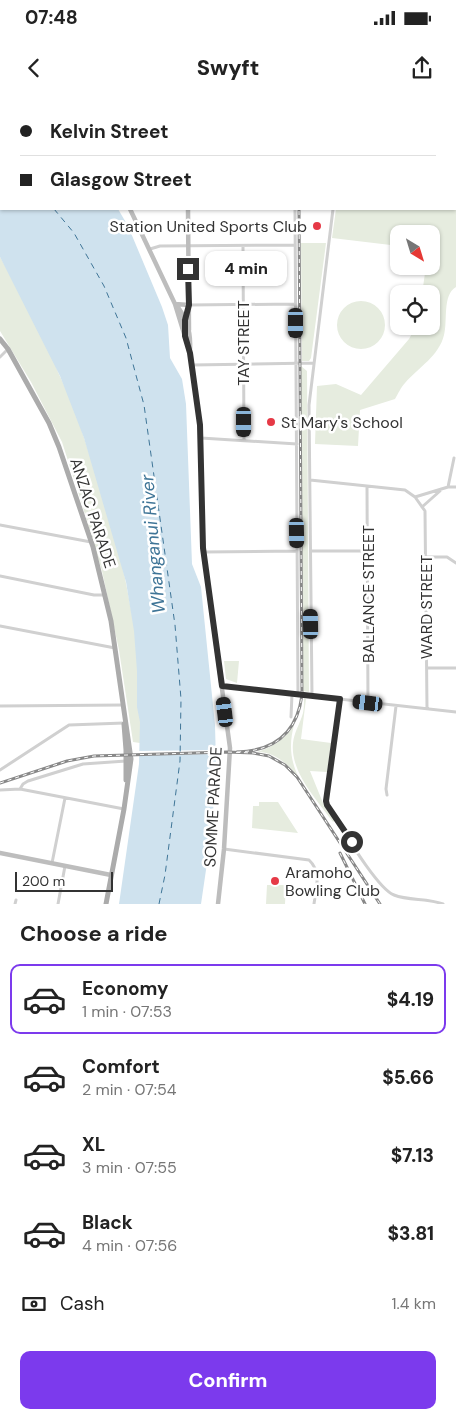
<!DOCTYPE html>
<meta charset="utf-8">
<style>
body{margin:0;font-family:"DM Sans",sans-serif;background:#f6f6f6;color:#222;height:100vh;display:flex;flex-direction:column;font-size:19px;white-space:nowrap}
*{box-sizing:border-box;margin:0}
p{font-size:16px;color:#767676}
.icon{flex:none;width:28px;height:28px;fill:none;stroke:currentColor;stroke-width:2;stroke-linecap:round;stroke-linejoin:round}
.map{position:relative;height:804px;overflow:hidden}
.panel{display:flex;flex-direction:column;background:#fff;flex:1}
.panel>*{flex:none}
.top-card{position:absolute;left:0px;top:0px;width:456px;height:110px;box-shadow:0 1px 4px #0004;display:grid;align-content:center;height:110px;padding:0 20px;background:#fff}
.needle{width:32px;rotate:142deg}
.fabs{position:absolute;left:390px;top:125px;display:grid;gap:10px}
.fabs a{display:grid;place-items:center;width:50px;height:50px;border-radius:10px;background:#fff;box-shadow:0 1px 4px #0004;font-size:25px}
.scale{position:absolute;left:15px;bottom:12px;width:98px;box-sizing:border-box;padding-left:5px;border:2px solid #333;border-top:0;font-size:14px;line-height:18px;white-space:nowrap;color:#333;-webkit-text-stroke:4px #fff;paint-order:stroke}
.end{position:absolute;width:22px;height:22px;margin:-11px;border:6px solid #333;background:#fff;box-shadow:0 0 0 2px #fff}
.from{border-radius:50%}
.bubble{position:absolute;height:35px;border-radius:10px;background:#fff;box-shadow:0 1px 4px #0004;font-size:16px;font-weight:800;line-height:35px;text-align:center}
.car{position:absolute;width:15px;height:30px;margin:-15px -8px;border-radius:6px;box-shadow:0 0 4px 1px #0007;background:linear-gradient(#222 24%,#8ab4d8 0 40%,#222 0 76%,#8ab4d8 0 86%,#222 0)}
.top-card b{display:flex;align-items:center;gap:18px;height:48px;font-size:19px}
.top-card b+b{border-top:1px solid #e0e0e0}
.top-card i{width:12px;height:12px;background:#222}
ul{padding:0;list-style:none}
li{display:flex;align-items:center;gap:15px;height:70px;margin:0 10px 8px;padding:0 10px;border:2px solid transparent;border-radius:10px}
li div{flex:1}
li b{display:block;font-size:19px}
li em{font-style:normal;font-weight:800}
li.selected{border-color:#7c3aed}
li>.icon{width:45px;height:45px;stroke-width:1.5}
h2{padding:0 20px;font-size:22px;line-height:60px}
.pay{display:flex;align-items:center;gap:12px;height:55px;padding:0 20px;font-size:19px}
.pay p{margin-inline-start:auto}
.action{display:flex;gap:10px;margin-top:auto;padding:10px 20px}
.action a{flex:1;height:58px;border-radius:10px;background:#7c3aed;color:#fff;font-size:20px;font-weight:800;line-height:58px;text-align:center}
.status{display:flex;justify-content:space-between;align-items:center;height:35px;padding:0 25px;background:#fff;direction:ltr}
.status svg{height:14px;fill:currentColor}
header{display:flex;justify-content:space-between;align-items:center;height:65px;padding:0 20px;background:#fff;font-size:22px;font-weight:800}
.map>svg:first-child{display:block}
.green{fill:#e6ecdf}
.water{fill:#cfe2ee}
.pier{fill:#fff}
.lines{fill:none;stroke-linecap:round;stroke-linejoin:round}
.ferry{stroke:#3f7597;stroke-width:1;stroke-dasharray:6 5;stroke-linecap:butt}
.street{stroke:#d0d0d0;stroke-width:3}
.secondary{stroke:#bdbdbd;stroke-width:4.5}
.primary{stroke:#ababab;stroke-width:5}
.rail-casing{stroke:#888;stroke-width:3}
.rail{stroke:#fff;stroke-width:1;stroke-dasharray:4;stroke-linecap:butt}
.route{stroke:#333;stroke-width:6}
.poi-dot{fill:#e63946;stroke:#fff;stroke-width:2}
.labels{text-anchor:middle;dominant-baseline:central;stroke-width:5;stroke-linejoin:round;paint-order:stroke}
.poi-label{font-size:16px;fill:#333;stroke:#fff;text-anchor:start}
.street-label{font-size:16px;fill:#333;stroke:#fff}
.water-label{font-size:18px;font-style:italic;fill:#3f7597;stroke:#fff}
</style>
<div class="status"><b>07:48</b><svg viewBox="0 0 49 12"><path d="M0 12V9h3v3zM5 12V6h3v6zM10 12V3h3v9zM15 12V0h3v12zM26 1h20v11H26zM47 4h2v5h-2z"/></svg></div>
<header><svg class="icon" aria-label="back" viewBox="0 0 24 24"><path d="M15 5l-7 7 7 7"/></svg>Swyft<svg class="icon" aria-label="share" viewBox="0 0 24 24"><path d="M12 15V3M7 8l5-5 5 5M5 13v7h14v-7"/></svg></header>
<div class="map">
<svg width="456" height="804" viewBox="0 0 456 804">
<rect width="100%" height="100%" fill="#fff"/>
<path class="green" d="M456,41V187C442,195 448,221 444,235C439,256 419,267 405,283C401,287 398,294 395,299L360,310L358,346L315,344L317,286L336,284L361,295L409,239L416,226H431V194H422L426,166H431V134H399V146L332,138L336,109H455Z
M301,143H326L311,258L309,261H302Z
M0,157L44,234L58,272L74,307L111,420L125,478L137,541L140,595V643L133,642L119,550L102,471L80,398L62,342L31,282L0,231Z
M337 225a24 24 0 1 1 48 0a24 24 0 1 1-48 0Z
M301,266L307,271L309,592L301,591L299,271V267Z
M224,561H239L237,583L226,579Z
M304,598L306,599L301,639L331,643L327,672L310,671L323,703L335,720L333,722C317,700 290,672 293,643C294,632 300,624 303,613C304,608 304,603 304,598Z
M294,625C289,644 290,660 299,678C289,665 274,651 257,652C273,647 285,639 294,625Z
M259,702H278L298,733L252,728L253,706H259Z
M267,785H286L285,804H266Z"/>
<path class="water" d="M0,4L1,109H118L128,126L162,207L168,225L170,258L182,279L186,304L192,464L201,487L215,625L216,663L212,729L201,804H119L139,664L140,622L137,607V571L134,531L126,482L84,338L60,276L0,157Z"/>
<path class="pier" d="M218,650V654L137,655V651Z"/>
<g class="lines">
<path class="ferry" d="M0,59L1,60
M54,109L74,133L104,186L126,238L144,305L175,525L181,599L180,661L165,775L159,804"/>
<path class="street" d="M79,0V1
M294,0V1
M418,0V1
M22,1L23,0
M346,1V0
M295,109L298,594
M243,146L244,340
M150,149L160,146L295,145
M189,205L295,204
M0,257L8,249
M192,265L313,263
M201,338L297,344
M310,380L405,390L415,397L425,411L427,608
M367,386L368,603
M448,387L454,358
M415,397L448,387H456
M422,407L440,391
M0,425L91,442
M311,451H367
M204,452L297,451
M426,457H447L456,463
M0,476L94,495H104
M0,526L115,548
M427,568H456
M222,586L456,612
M312,596L309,305L333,109
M340,599L327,693V705C339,723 376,788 394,795C409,801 427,798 443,804
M0,606L123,605
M291,617L292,594
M0,670L69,625L124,623
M20,689L23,684L28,681L83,664L126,661
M0,690L20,689L124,709
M387,695L386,689L396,606
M224,749L309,760C322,772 316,789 314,804
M52,763L65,698
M15,804L16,800
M58,804L65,766"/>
<path class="secondary" d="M11,0L13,1
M187,0V1
M455,51L456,53
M130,109L175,204L190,253L200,325L203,448L230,648L224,749L218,804
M188,109L189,230
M175,204L189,205
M176,205C187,218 191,233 190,249
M0,753L111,775"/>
<path class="primary" d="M0,239L8,249L49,323L59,347L93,447L111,521L131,659L124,709L106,804
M124,624L126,650V680"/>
<defs>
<path id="rail" d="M298,0V1
M237,652C275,651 297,633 302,595L299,109
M0,683L67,661L94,656L227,652L253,653L269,656L285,665L297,677L380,804
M340,753L365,804"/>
</defs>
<use href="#rail" class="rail-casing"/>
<use href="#rail" class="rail"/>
</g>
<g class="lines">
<path class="route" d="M188,169L189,205L185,220V236L190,253L200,325L203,448L222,586L340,599L326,701L327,705L352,742"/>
</g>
<g class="poi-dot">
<circle cx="317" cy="126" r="5"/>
<circle cx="271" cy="322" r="5"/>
<circle cx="275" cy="781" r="5"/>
</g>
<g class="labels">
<g class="poi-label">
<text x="307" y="126" text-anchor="end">Station United Sports Club</text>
<text x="281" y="322">St Mary's School</text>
<text x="285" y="772">Aramoho<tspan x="285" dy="18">Bowling Club</tspan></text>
</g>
<g class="street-label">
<text transform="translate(243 243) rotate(-90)">TAY STREET</text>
<text transform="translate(93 413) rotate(72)">ANZAC PARADE</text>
<text transform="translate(368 494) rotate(-90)">BALLANCE STREET</text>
<text transform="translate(426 507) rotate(-90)">WARD STREET</text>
<text transform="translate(213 707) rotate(-87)">SOMME PARADE</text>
</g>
<g class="water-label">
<text transform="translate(153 444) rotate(-95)">Whanganui River</text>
</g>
</g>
</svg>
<div class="fabs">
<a><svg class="needle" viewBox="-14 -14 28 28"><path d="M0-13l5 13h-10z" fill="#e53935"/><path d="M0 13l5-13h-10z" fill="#767676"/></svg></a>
<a><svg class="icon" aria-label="locate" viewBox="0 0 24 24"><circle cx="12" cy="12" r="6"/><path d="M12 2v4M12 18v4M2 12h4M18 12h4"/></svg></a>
</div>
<div class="scale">200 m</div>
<i class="end from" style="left:352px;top:742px"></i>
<i class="end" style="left:188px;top:169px"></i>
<div class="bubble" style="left:205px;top:151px;width:82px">4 min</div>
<i class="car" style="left:296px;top:223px;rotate:180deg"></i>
<i class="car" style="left:244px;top:322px;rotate:180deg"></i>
<i class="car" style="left:297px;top:433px;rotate:179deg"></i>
<i class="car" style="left:311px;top:524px;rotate:359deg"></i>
<i class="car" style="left:368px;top:603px;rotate:277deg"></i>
<i class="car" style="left:225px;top:612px;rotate:353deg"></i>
<div class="top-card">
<b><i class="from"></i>Kelvin Street</b>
<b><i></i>Glasgow Street</b>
</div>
</div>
<section class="panel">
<h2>Choose a ride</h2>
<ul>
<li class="selected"><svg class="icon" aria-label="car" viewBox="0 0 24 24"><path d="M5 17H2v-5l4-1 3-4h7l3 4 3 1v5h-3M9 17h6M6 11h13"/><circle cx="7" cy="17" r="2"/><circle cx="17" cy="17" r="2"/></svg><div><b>Economy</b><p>1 min · 07:53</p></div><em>$4.19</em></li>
<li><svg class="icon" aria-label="car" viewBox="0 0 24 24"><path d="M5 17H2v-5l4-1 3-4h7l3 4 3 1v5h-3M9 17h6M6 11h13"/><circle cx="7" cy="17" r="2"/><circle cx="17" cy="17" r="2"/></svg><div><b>Comfort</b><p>2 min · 07:54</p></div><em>$5.66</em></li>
<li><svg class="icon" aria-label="car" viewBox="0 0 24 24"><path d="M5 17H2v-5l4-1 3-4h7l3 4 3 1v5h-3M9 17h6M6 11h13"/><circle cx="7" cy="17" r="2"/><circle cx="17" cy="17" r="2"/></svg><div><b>XL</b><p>3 min · 07:55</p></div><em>$7.13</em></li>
<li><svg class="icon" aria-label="car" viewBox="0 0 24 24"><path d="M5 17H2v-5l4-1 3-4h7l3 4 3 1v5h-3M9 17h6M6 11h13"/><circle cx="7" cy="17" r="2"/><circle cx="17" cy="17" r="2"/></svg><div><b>Black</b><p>4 min · 07:56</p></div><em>$3.81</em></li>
</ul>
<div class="pay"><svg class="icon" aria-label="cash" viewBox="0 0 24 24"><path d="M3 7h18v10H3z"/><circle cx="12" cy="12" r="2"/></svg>Cash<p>1.4 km</p></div>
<div class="action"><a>Confirm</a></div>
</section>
